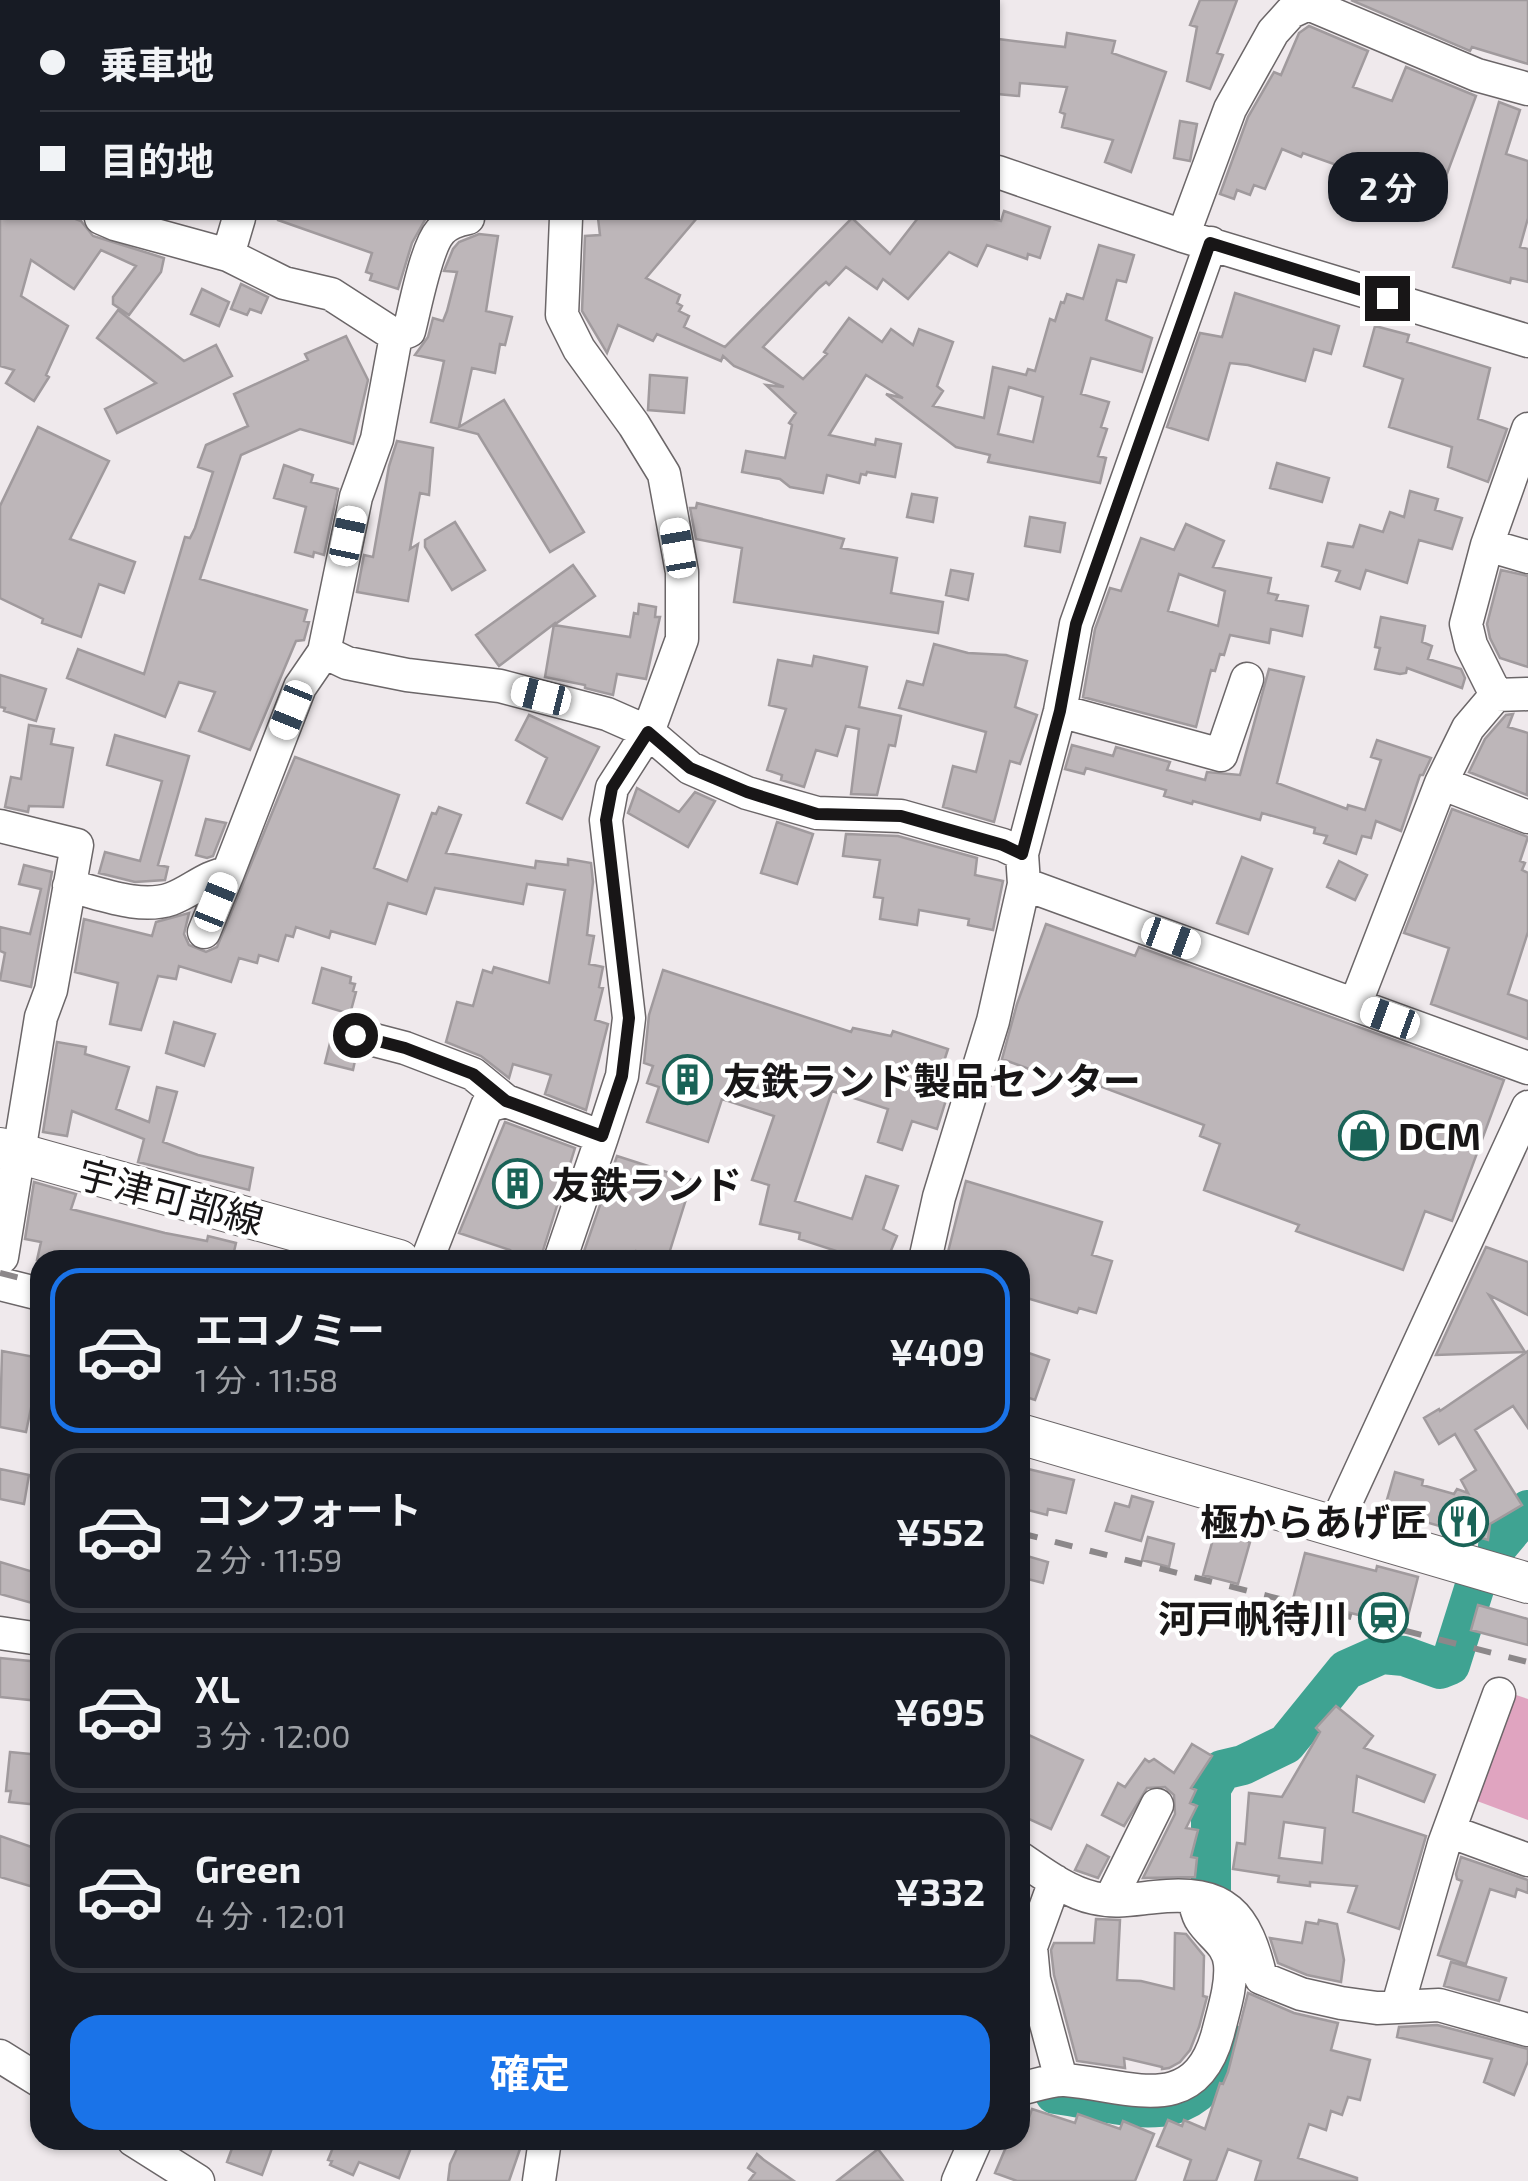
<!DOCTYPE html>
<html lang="ja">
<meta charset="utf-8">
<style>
body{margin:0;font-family:"Exo 2","Noto Sans JP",sans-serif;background:#20242c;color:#f1f3f6;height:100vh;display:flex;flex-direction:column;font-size:38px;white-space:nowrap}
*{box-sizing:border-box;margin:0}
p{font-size:32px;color:#9ea1a6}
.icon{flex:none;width:55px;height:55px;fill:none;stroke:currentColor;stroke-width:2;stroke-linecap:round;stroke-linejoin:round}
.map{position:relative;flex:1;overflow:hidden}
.drawer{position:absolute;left:30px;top:1250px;width:1000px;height:900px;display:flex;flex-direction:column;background:#171b24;border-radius:30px;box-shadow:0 2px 8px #0004}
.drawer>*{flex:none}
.top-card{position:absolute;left:0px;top:0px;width:1000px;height:220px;box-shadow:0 2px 8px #0004;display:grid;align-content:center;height:220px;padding:0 40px;background:#171b24}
.end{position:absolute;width:45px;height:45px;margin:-22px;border:12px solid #181617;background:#fff;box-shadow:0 0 0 5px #fff}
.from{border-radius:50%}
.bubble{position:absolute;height:70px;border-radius:30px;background:#171b24;box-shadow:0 2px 8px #0004;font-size:32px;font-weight:700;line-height:70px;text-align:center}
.car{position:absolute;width:30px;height:60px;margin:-30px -15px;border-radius:12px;box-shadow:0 0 8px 2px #0007;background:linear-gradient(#fff 24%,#345 0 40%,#fff 0 76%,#345 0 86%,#fff 0)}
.top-card b{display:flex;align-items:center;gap:35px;height:95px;font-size:38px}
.top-card b+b{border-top:2px solid #363941}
.top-card i{width:25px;height:25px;background:#f1f3f6}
ul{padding:18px 0 0;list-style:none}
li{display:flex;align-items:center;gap:30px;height:165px;margin:0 20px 15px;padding:0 20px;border:5px solid #363941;border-radius:30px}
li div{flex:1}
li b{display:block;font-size:38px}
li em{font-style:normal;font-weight:700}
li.on{border-color:#1a73e8}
li>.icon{width:90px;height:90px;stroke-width:1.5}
.primary-button{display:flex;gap:20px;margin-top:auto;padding:20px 40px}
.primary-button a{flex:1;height:115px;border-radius:30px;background:#1a73e8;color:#fff;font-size:40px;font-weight:700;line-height:115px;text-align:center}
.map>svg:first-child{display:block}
.green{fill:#e0a4c0}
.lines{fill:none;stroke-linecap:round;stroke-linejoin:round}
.river{stroke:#3fa392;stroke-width:40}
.building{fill:#bdb6b9;stroke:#a09a9d;stroke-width:2.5;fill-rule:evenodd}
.minor-casing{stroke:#6b6668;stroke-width:35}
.major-casing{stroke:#6b6668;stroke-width:42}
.minor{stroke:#fff;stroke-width:32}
.major{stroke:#fff;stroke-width:40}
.rail{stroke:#8c888a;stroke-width:6;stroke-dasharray:18 18;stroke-linecap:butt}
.route{stroke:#181617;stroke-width:12}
.labels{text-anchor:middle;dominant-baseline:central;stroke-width:9;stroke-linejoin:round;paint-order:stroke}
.poi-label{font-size:38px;font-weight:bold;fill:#181617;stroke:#fff;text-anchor:start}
.street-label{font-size:38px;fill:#181617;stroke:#fff}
</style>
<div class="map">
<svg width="1528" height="2181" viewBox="0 0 1528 2181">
<rect width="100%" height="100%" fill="#efe9ec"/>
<path class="green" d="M1516,1695L1528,1699V1820L1477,1801Z"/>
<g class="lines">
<path class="river" d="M1498,1546L1528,1510
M1230,1932L1211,1906V1788L1222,1770L1243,1765L1286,1744L1346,1670L1382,1654L1404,1656L1440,1669L1450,1665L1474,1589
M1055,2094C1130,2104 1195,2136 1228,2043"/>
</g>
<path class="building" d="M1200,0H1237L1217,53L1223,55L1210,89L1187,81L1197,27L1190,25Z
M1351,0H1528V64L1472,47L1470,51Z
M1309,26L1368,51L1353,87L1392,101L1406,67L1476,96L1436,203L1381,186L1362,174L1303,153L1301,157L1282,149L1265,189L1254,185L1250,195L1237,190L1234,199L1220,194L1248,117L1274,72L1281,75L1299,33Z
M1067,33L1115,41L1112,53L1166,72L1131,172L1105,162L1113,140L1062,127L1065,114L1060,112L1067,87L1020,83L1019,96L998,94V39L1065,47Z
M1499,102L1520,110L1506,154L1528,161V218L1520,247L1528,249V282L1511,278L1510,283L1453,267Z
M1180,121L1197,124L1190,161L1174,158Z
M1004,211L1050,227L1040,258L1028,254L1027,259L987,245L977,266L949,252L908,299L883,279L877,289L846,267L829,285L826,282L819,288L763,347L803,379L827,354L824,352L849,318L882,342L891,329L913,345L919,329L953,342L937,386L943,391L933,406L984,418L993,367L1026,375L1028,369L1035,371L1050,319L1055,321L1061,302L1064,303L1067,294L1083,299L1099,245L1134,255L1126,282L1117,280L1106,320L1152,338L1142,372L1091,358L1081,394L1109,402L1101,427L1107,429L1098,456L1106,458L1100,483L988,462L990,455L956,447L886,394L903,398L866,375L829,435L875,445L876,439L901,444L895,477L867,472L866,475L861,474L859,483L827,475L823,493L790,487L780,479L742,472L746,451L785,458L792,425L789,423L796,413L766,385L784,387L734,366L723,356L721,361L657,334L653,341L618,325L607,353L582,311L585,236L600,235L598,218H697L646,278L680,295L677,303L682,306L679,311L689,316L684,327L725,347L852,218L890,254L918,218H990L1001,221ZM1009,387L1043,397L1033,442L998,434Z
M0,218H73L81,221L93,236L164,258L161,272L129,315L113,304V297L136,266L101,250L74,289L31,260L21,296L68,326L46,375L49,377L34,401L6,383L14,370L0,366Z
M278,218H426L412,243L398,289L370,280L372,274L366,272L372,253L278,220Z
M479,234L498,236L486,311L512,317L505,345L500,344L495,373L472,368L459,427L504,400L584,532L550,552L478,434L431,422L444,361L415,355L428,337L433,318L443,321L447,311L457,272L444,271L453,249L459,242Z
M241,284L268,297L261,313L250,309L247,315L231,309Z
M202,289L229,302L219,326L191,314Z
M1235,293L1339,326L1331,354L1314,349L1305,381L1248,365L1230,363L1208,440L1167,427L1200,333L1222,337Z
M118,310L184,361L216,345L232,376L117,433L105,409L156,383L97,338Z
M1375,326L1409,335L1407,342L1490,368L1478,419L1507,429L1488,482L1448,467L1452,447L1389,427L1403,379L1364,366Z
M346,336L368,380L353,444L300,429L241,455L200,579L307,610L304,621L309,622L304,640L296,641L250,750L199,731L215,692L179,682L165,717L67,678L78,649L144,674L185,537L190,538L195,528L213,472L198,467L206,445L248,426L234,394L308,360L305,354Z
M650,375L687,378L684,413L648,410Z
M38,427L109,461L70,539L135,562L124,593L99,584L81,637L42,623L43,619L0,598V506Z
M397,441L433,448L429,495L420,493L410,549L418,544L408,601L357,592L364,555L373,557L389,466Z
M1277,463L1329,478L1322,502L1270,488Z
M284,465L313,475L311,482L338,489L324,555L314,552L313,557L295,552L306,507L274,498Z
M1410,491L1438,499L1435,510L1462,518L1452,549L1419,540L1407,583L1366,570L1360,589L1336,581L1340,571L1322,566L1328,543L1353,547L1360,525L1383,532L1390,512L1404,517Z
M912,494L937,498L933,522L907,517Z
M697,503L844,539L841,548L897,558L891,593L943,602L938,633L734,602L742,548L696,539L690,508H696Z
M1030,517L1065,523L1060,552L1025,546Z
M455,522L485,570L452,590L425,547V540Z
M1186,524L1224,541L1213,567L1271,578L1268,593L1278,595L1276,600L1308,606L1302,636L1271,629L1269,643L1230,635L1224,655L1220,654L1215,671L1211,670L1196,727L1083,697L1095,629L1110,588L1121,591L1141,538L1174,550ZM1179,574L1225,591L1218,626L1168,611Z
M573,565L595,596L554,625L630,637L634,613L638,614L639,604L656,607L655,617H660L646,679L617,674L613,695L585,688V685L545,677L554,624L499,666L476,635Z
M951,570L973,574L968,600L946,595Z
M1501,570L1528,576V667L1500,658L1490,638L1487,624Z
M1381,617L1425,626L1422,642L1432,646L1428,659L1461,669L1465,678L1462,688L1407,668L1406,673L1400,674L1375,669L1380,648L1375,647Z
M934,644L968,653L1006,655L1027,661L1015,707L1037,715L1020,764L1010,761L994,822L943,807L953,766L976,772L986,732L899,708L907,681L923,685Z
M814,656L867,667L859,707L901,716L895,746L889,745L877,795L851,794L859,729L846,726L837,756L816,750L804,787L781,780L782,775L767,770L786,709L769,705L778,660L812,666Z
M1269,669L1304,677L1277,783L1347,809L1348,805L1365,810L1381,760L1371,757L1377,740L1431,758L1423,775H1420L1401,831L1376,821L1371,838L1362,836L1356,854L1324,843L1327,836L1314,833L1315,828L1262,813L1260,820L1193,801L1192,804L1164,796L1166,790L1086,768L1084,774L1065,769L1072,745L1113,756L1116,747L1170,762L1167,770L1205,780L1207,772L1240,775Z
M0,675L46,689L36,721L4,711L5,708L0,707Z
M1513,714L1508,727L1528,733L1527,795L1469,772L1485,739L1506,715Z
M529,715L599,747L562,819L527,803L547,758L516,740Z
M29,725L54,729L51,744L73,748L63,807L29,806L28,812L5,807L11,777L21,779Z
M115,735L189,756L158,865L168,867L165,880L135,882L99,873L105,852L140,861L162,781L107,765Z
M295,757L399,795L374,868L407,881L432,813L436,814L439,807L461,815L446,853L535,868L536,861L568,865V859L591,863L593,882L587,935L594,936L589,964L603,967L599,987L603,988L595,1020L608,1024L586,1110L545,1094L551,1075L513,1064L509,1078L481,1056L446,1042L457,1002L473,1006L483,970L492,973L494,967L549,983L565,890L527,884L523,904L435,888L426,914L388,903L375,944L331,931L329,938L296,927L293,937L286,935L278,961L259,955L257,963L239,958L231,982L179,966L176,979L158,976L141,1030L110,1024L118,983L75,972L84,919L152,936L156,922L189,913L184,934L189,945L206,952L217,947Z
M637,788L679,812L695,792L715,801L688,847L628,813Z
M1452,809L1528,837L1520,861L1525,863L1522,870L1528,873V932L1508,994L1528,1001V1039L1431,1004L1449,948L1404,933Z
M206,819L226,823L213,856L207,858L196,855Z
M777,822L813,834L797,884L761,873Z
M846,834L898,836L977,858L975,875L1003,881L993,930L968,925L969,919L919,910L917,925L880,919L883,898L874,897L880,860L843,856Z
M1242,857L1272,869L1248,934L1217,923Z
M1339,861L1367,875L1355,900L1327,887Z
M24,865L52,872L31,987L0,980L5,953L0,951V927L30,934L41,889L19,884Z
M1046,924L1135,956L1139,947L1504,1080L1452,1221L1425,1211L1403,1270L1296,1231L1299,1225L1204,1190L1220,1144L1200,1136L1204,1125L1089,1082L1086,1090L1002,1059L1017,1004Z
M322,968L351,977L350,983L355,984L353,991L356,992L350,1014L313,1003Z
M663,970L851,1032L853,1028L891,1036L893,1031L948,1049L933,1095L946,1100L937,1129L912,1121L902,1150L878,1142L888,1109L832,1091L795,1201L852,1219L866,1176L898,1186L883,1229L897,1236L887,1260H864L799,1239L800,1233L760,1224L769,1185L752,1180L774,1116L722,1099L708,1142L647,1122L659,1087L647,1083L653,1066L644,1063L649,1015Z
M174,1022L215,1034L204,1066L166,1053Z
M57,1042L86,1047L85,1054L129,1067L116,1109L149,1122L157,1087L177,1092L163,1142L198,1155L253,1168L249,1190L138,1162L144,1139L72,1111L67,1136L43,1132Z
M330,1043L356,1056L353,1070L325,1063Z
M505,1122L575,1148L540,1260H507L510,1250L459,1233Z
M617,1156L692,1180L667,1260L636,1251L633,1260H581Z
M966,1181L1102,1222L1092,1255L1112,1261L1096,1313L1079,1308L1077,1313L1020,1296V1260H946Z
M34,1182L76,1194L71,1209L165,1233L207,1241L208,1236L236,1243L232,1260H37L41,1242L25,1239Z
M1486,1247L1528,1262V1315L1489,1295L1525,1352L1436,1355Z
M1020,1350L1049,1360L1035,1400L1020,1395Z
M2,1351L40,1358V1390L35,1389L26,1432L0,1427Z
M1528,1351V1428L1513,1406L1475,1430L1522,1505L1490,1524L1488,1540L1384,1510L1395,1472L1423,1480L1422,1485L1454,1494L1457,1489L1468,1493L1461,1480L1476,1470L1455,1434L1439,1444L1424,1418L1439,1409L1440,1411Z
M1024,1468L1074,1480L1066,1513L1048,1509L1047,1515L1020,1508Z
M0,1469L29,1475L24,1504L0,1499Z
M1132,1496L1153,1502L1141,1541L1106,1531L1115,1503L1129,1507Z
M1215,1532L1250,1542L1238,1584L1203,1575Z
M1148,1537L1174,1544L1169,1567L1142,1560Z
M1305,1553L1376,1571L1377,1566L1418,1577L1408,1616L1374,1606L1371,1618L1293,1599Z
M1020,1554L1048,1562L1043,1583L1020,1577Z
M0,1562L40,1574L32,1603L0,1594Z
M1478,1605L1528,1619V1645L1471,1630Z
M0,1658L40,1662V1701L0,1697Z
M1336,1706L1373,1736L1364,1748L1435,1775L1424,1802L1357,1776L1353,1812L1426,1836L1399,1929L1348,1912L1357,1886L1310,1882V1886L1278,1882L1279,1876L1233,1869L1237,1843L1245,1844L1249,1793L1282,1797L1320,1732L1316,1728ZM1284,1822L1325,1828L1322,1863L1279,1858Z
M1020,1731L1083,1760L1051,1829L1020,1815Z
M1192,1744L1212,1756L1191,1788L1196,1790L1190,1803L1197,1806L1186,1828L1198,1830L1191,1857L1197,1858L1195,1877L1143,1878L1175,1814L1174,1795L1165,1787L1147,1788L1124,1826L1102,1815L1118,1783L1125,1787L1145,1759L1149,1762L1154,1759L1174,1773Z
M10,1752L40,1755V1805L9,1802L11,1791H6Z
M0,1836L40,1850V1889L0,1877Z
M1087,1845L1109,1857L1098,1878L1075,1870Z
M1461,1857L1528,1880V1893L1517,1889L1515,1897L1490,1889L1466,1964L1438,1955L1462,1881L1457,1879L1456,1874Z
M1096,1919L1120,1920L1117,1980L1141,1981L1174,1989L1175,1933L1186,1934L1204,1956L1203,1996L1207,1997L1199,2027L1190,2050L1180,2062L1169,2068L1162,2069V2067L1124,2058L1125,2068L1077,2061L1054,1975L1051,1950L1054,1943H1094Z
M1319,1920L1337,1924L1344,1960L1341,1982L1307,1975L1278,1963L1270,1938L1302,1943L1306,1922L1318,1924Z
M1451,1962L1506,1978L1499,2001L1444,1986Z
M1248,1993L1294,2013L1338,2023L1331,2050L1370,2060L1360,2100L1348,2097L1342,2115L1331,2111L1326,2130L1309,2124L1298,2158L1357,2178V2181H1255L1261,2161L1228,2149L1216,2181H1184L1191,2160L1157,2146L1168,2120L1182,2126L1184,2120L1205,2129L1220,2083L1223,2084L1228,2072Z
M1437,2025L1528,2049V2061L1514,2095L1484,2082L1492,2059L1397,2037L1399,2027Z
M1032,2109L1075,2123L1078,2114L1120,2129L1123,2121L1154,2134L1135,2181H1017L995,2173L1009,2140H1020V2120L1027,2123Z
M235,2140H275L262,2175L227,2162Z
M336,2140H414L399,2178L359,2162L353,2175L330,2165L332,2161L328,2160Z
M461,2140H510L521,2146L509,2181H448L450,2164Z
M878,2149L903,2181H837Z
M757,2154L764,2160L794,2181H749L755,2173L748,2168Z"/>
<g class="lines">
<defs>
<path id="minor" d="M580,0L585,2
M1299,0L1477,75L1528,89
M302,2V0
M884,2L885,0
M0,167L2,168
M998,172L1183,236L1528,341
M101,218L115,224L228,255L284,283L331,294L396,336
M1183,236L1230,109L1273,32L1291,12L1317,0
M228,255L239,218
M396,336L409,331C415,308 426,248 440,232C447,223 458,220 468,218
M1487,545L1528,557
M324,652L347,663L407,675L500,686L607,714L648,732L690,768L747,793L817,813L901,816L1003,845L1022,854
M1496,695L1471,645L1466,624L1487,545L1528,429
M1060,711L1221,755L1247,679
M1441,783L1528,817
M0,826L77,845L51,990L41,1017L2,1257
M1024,884L1528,1068
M69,886C100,893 139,910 171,899C191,892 206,876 228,873L300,687L324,652L356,497L377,439L396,336
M204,932L228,873
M1355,1005L1441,783L1468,728L1496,695L1528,694
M355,1035L405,1048L473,1074L506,1101
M427,1260L487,1106L506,1101L602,1137L622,1076L629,1018L606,820L612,788L648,732L682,639V572L664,474L634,425L579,349L562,315L566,218
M560,1260L602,1137
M925,1260L939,1197L993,1021L1024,884L1022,854L1060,711L1076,624L1211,243
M0,1284L40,1294
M1334,1528L1528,1107
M0,1633L40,1639
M1449,1831L1528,1860
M1020,1858C1042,1873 1067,1892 1094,1898C1115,1903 1134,1899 1155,1897C1226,1889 1246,1914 1261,1978L1301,1994L1341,2003L1377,2008L1439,2005L1528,2030
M1055,1881L1031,1947L1034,1979L1061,2079
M1110,1900L1157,1805
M1398,2005L1444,1844L1499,1694
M0,2056L40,2081
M1020,2089C1034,2086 1051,2079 1065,2080C1129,2085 1195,2119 1218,2033C1223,2012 1232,1986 1230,1964C1228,1943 1211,1936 1201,1920C1197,1915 1196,1906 1194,1899
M133,2140L198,2181
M539,2181L545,2140
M958,2181L976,2140"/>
<path id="major" d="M0,1148L399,1260
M1020,1434L1528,1583"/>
</defs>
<use href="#minor" class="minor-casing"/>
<use href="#major" class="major-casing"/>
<use href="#minor" class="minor"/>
<use href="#major" class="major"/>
<path class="rail" d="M0,1273L40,1283
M1020,1533L1528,1662"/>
</g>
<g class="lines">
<path class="route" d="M355,1035L405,1048L473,1074L506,1101L602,1136L622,1076L629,1018L606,820L612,788L648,732L690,768L747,792L817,814L901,816L1003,845L1022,854L1060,711L1076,624L1210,243L1387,298"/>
</g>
<defs>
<symbol id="building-ring" viewBox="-11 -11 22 22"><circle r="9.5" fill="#fff" stroke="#1a6357" stroke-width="1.5"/><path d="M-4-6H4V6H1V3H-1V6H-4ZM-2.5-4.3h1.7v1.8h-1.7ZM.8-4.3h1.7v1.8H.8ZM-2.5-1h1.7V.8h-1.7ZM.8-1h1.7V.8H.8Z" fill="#1a6357"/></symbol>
<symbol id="shop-ring" viewBox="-11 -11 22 22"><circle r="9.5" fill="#fff" stroke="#1a6357" stroke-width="1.5"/><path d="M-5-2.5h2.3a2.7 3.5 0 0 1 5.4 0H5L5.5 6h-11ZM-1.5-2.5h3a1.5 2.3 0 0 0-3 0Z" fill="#1a6357"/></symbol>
<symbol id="restaurant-ring" viewBox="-11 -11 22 22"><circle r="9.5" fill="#fff" stroke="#1a6357" stroke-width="1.5"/><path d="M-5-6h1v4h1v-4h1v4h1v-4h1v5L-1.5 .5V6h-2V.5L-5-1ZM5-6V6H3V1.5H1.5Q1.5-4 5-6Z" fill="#1a6357"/></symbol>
<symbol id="station-ring" viewBox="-11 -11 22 22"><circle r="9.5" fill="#fff" stroke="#1a6357" stroke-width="1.5"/><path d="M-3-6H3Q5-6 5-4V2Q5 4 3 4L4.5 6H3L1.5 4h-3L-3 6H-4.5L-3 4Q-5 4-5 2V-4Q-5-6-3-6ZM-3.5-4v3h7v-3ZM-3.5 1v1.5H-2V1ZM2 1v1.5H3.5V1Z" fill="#1a6357"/></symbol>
</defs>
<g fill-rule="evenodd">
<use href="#building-ring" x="660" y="1052" width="55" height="55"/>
<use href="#shop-ring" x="1336" y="1108" width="55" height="55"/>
<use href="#building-ring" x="490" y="1156" width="55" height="55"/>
<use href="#restaurant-ring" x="1436" y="1494" width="55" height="55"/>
<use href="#station-ring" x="1356" y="1590" width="55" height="55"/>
</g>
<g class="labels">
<g class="poi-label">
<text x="723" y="1080">友鉄ランド製品センター</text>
<text x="1398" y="1135">DCM</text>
<text x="552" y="1184">友鉄ランド</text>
<text x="1428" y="1521" text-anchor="end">極からあげ匠</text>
<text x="1348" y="1618" text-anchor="end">河戸帆待川</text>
</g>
<g class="street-label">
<text transform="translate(171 1196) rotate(15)">宇津可部線</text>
</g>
</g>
</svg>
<i class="end from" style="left:355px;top:1035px"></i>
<i class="end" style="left:1387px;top:298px"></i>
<div class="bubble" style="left:1328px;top:152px;width:120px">2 分</div>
<i class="car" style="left:348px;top:536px;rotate:12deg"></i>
<i class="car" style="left:678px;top:548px;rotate:350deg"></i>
<i class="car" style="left:541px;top:696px;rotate:284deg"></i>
<i class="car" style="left:291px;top:710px;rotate:202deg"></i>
<i class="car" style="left:216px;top:902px;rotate:22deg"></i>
<i class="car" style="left:1171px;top:938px;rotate:110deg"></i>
<i class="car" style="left:1390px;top:1018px;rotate:290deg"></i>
<div class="top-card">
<b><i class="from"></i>乗車地</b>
<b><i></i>目的地</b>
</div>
<section class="drawer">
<ul>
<li class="on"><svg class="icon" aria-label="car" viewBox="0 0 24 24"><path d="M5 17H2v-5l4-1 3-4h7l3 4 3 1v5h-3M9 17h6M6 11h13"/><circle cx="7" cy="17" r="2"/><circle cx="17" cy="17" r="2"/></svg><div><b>エコノミー</b><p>1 分 · 11:58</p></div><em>¥409</em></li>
<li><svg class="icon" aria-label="car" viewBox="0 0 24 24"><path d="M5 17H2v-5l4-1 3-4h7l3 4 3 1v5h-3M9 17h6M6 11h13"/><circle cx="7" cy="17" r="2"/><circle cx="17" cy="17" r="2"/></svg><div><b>コンフォート</b><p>2 分 · 11:59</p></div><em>¥552</em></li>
<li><svg class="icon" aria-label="car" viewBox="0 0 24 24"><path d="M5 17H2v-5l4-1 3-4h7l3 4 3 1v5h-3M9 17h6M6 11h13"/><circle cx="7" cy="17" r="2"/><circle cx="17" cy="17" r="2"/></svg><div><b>XL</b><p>3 分 · 12:00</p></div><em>¥695</em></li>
<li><svg class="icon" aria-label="car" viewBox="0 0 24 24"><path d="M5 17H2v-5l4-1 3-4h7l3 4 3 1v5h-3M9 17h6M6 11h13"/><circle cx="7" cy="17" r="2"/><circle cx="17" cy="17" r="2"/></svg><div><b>Green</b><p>4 分 · 12:01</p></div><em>¥332</em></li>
</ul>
<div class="primary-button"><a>確定</a></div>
</section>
</div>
